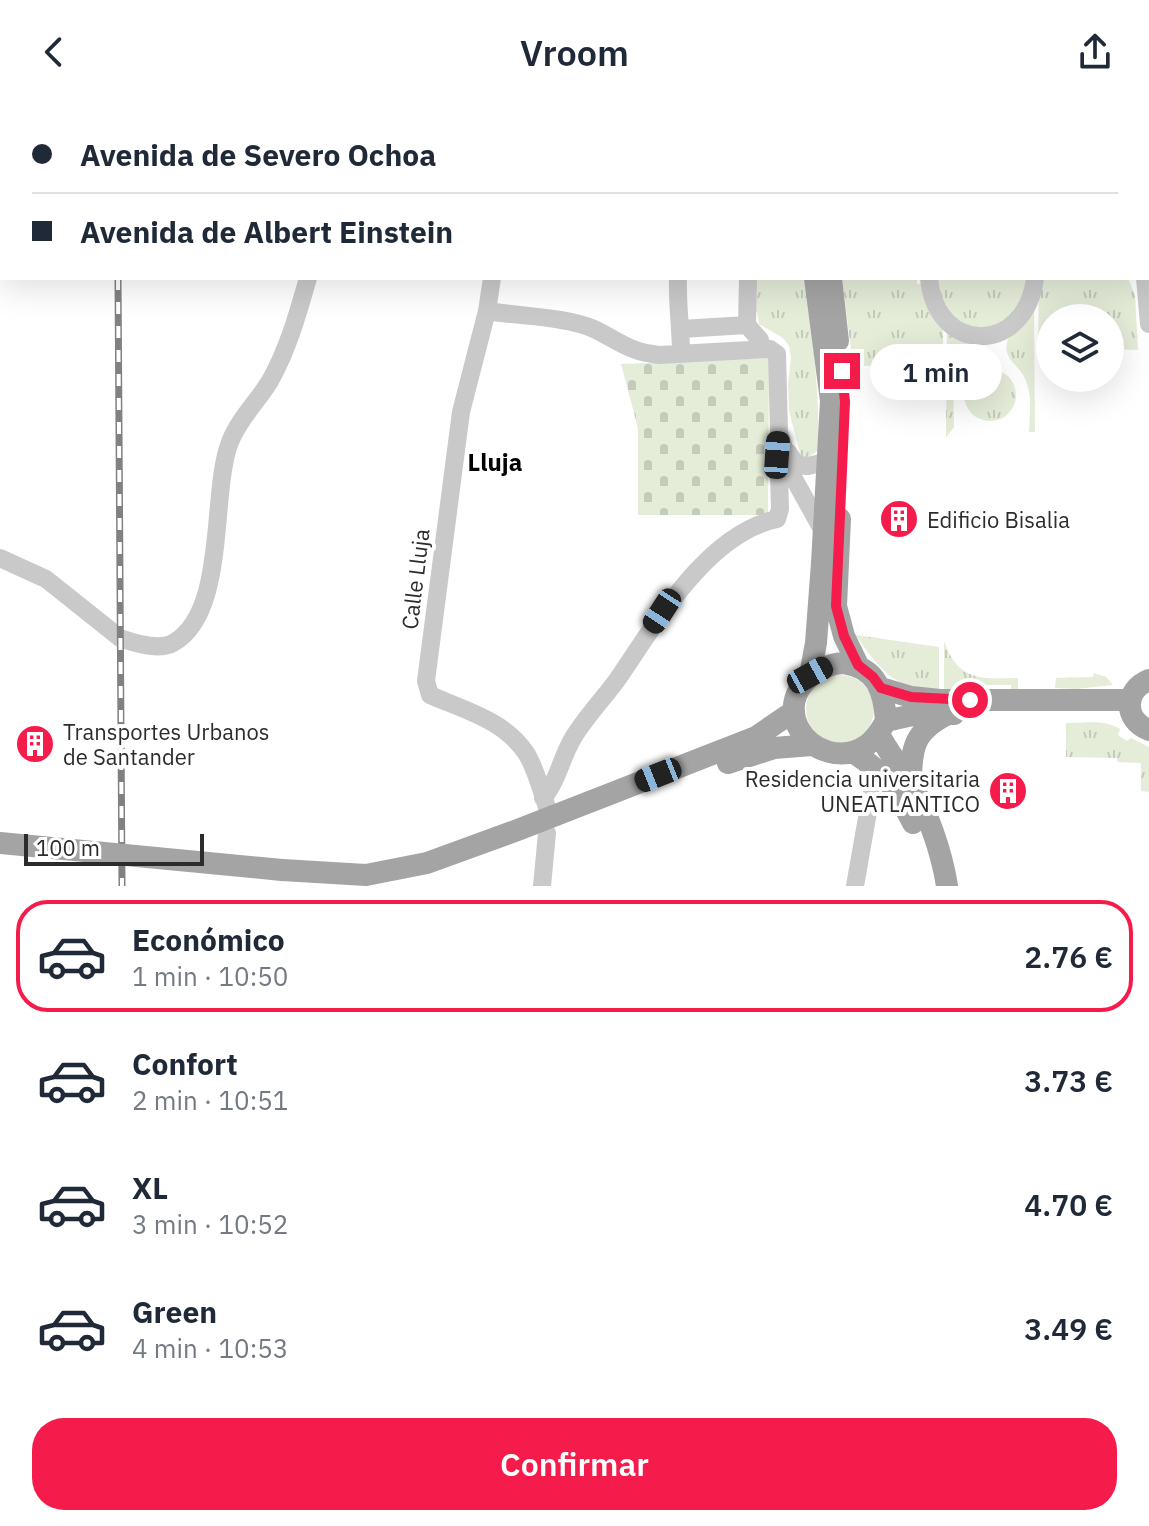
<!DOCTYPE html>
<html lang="es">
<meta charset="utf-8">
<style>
body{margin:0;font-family:"IBM Plex Sans",sans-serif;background:#f6f6f7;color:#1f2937;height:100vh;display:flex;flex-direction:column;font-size:30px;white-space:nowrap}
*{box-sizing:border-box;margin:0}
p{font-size:26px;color:#747a83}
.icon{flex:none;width:44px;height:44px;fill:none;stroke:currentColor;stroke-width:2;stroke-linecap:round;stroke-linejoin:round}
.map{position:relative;height:782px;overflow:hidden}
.drawer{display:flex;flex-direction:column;background:#fff;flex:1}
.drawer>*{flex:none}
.guide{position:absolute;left:0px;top:0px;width:1150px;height:176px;box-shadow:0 8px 32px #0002;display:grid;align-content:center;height:176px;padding:0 32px;background:#fff}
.buttons{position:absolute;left:1036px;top:200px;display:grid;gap:16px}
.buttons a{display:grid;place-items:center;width:88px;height:88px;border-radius:50%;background:#fff;box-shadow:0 8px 32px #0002;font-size:40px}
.scale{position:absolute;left:24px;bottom:20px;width:180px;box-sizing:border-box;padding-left:8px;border:4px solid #2c2c2c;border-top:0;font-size:22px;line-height:28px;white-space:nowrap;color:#2c2c2c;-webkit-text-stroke:6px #fff;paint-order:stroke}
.end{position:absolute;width:36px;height:36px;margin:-18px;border:10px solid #f51c4b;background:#fff;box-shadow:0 0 0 4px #fff}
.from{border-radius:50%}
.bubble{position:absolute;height:56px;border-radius:28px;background:#fff;box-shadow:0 8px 32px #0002;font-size:26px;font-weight:600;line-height:56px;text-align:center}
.car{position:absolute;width:24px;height:48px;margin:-24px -12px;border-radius:10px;box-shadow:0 0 6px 2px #0007;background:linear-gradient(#222 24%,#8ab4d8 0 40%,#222 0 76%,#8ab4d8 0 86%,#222 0)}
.guide b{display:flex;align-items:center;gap:28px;height:76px;font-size:30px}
.guide b+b{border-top:2px solid #e0e1e3}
.guide i{width:20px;height:20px;background:#1f2937}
ul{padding:14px 0 0;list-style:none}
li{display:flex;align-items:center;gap:24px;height:112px;margin:0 16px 12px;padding:0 16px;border:4px solid transparent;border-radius:32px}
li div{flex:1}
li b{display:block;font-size:30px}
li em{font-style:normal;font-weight:600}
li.active{border-color:#f51c4b}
li>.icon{width:72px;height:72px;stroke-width:1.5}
.action{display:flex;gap:16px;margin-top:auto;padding:16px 32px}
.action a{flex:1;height:92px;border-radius:32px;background:#f51c4b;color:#fff;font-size:32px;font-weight:600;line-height:92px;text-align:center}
header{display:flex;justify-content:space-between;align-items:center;height:104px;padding:0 32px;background:#fff;font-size:36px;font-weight:600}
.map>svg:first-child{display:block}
.grass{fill:url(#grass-tufts)}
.cemetery{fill:url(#cemetery-stones)}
.garden{fill:#e5ecd8}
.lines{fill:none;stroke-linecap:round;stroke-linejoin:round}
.minor{stroke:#c9c9c9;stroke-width:18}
.major{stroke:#a4a4a4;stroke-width:22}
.rail-casing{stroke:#818181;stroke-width:7}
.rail{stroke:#fff;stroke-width:4;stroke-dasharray:12;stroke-linecap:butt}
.major-bridge{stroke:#a4a4a4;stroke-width:22}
.route{stroke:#f51c4b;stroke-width:10}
.labels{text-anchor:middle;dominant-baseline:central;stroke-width:8;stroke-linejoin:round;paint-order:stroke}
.poi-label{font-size:22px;fill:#2c2c2c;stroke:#fff;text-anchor:start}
.street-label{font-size:22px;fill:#2c2c2c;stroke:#fff}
.neighbourhood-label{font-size:24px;font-weight:bold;fill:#000;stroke:#fff}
</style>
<header><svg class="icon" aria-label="back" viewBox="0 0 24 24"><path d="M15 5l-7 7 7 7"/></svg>Vroom<svg class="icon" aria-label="share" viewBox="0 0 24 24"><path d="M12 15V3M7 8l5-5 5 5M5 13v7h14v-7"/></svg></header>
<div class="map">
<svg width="1149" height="782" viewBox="0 0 1149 782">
<defs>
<pattern id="grass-tufts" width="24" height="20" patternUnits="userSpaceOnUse" patternTransform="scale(2)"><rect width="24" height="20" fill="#e5ecd8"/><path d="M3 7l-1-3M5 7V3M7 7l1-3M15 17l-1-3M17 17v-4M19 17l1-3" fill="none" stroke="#c5cbba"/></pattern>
<pattern id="cemetery-stones" width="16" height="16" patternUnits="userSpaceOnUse" patternTransform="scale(2)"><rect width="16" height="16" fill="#e5ecd8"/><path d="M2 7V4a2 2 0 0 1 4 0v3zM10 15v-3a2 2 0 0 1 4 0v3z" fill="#c5cbba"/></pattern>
</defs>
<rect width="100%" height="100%" fill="#fff"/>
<path class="grass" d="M754,174H805C813,232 819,288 819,346L807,354L801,353L789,307L788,281L791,254L789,242L783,234L759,220L757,208H754Z
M842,174H917V180L925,179L943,220V261L853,262Z
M935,174H1029L1020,207L987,225L965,221L947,209Z
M1039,174H1128L1135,191L1138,246L1110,245V214H1050V245H1038Z
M1034,203L1035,328H1029C1030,312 1032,291 1026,277C1022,266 1012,260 1008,251C1000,233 1024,214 1034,203Z
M947,223L966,235L971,253L953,278L954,323L946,334Z
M964 291a26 26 0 1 1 52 0a26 26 0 1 1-52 0Z
M856,531L939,543V587C929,585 917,584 907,581C885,574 868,549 856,531Z
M944,537C958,577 980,575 1018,574V585H1011V581H979L978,585L944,586Z
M1094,569L1106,573L1113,581L1076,585L1055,584L1056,574L1093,573Z
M1066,619C1084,619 1105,615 1120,625L1118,631L1127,637L1131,634L1149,643V688L1141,687V659L1117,658V654L1066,653Z"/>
<path class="cemetery" d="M769,254L768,411H638V324L621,260Z"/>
<path class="garden" d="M806 605a34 34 0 1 1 68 0a34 34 0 1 1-68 0Z"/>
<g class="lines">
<path class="minor" d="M440,0L443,2
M637,0L638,2
M712,0V2
M914,0L915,2
M1023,0V2
M1127,0V2
M399,2V0
M465,2L468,0
M1148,79H1149
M1148,121L1149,120
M492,174L487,207L461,308L426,577L430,591C464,606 504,616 526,649C536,664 544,695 550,713
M678,174C677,200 681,224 681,250
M748,174L747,221L760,236V245
M929,174C936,252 1026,251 1035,174
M1145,174L1149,220
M487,207C518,212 568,213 594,225C619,237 629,248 659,251L770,245L777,250L779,328L793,373L824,429
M681,225L747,221
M788,348L797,361L808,362L829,357
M0,454L46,475L120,534C134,539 158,547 173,539C228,508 210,389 230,338C239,315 257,298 270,277C288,245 298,209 308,174
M543,694C558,677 561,654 573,634C585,614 603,595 617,576C655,521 706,430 777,415L780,405L778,339
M542,782L547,729
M855,782L871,691"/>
<path class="major" d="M790,0V2
M807,0V2
M831,174L838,237
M840,415L836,502L844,532L858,561
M844,559C877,564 884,587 886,617C881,626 875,635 867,641C843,658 811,648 798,623C782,590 814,560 844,559Z
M810,571L816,539L822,459L831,297L815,174
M1149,576C1124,586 1123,616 1149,626
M881,584L911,593L940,596H1129
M886,617L917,610H954
M879,630C887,647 899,660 909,677C927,705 942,749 947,782
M853,648C888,672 894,682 913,719
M728,659L774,644L812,641
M911,679C911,643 914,627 948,610
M282,766L366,771L427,759L515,727L756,633L794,607"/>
<defs>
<path id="rail" d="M120,2V0
M118,174L122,782"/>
</defs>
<use href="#rail" class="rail-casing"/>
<use href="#rail" class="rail"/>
<path class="major-bridge" d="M0,739L282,766"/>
</g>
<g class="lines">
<path class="route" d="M842,267L845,298L836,502L844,532L858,561L873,573L881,584L911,593L970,596"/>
</g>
<defs>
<symbol id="building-disc" viewBox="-11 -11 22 22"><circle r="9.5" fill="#f51c4b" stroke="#fff"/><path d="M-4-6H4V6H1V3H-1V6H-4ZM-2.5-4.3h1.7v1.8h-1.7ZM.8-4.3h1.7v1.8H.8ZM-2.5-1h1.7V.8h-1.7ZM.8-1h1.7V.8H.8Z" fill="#fff"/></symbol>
</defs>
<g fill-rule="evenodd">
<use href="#building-disc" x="877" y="393" width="44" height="44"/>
<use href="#building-disc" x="13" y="618" width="44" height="44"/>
<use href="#building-disc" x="986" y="665" width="44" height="44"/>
</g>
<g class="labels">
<g class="poi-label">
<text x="927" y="415">Edificio Bisalia</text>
<text x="63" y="627">Transportes Urbanos<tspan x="63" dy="25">de Santander</tspan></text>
<text x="980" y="674" text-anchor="end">Residencia universitaria<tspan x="980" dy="25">UNEATLANTICO</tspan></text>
</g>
<g class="street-label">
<text transform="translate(415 475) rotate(-83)">Calle Lluja</text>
</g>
<g class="neighbourhood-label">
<text x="495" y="358">Lluja</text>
</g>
</g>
</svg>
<div class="buttons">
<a><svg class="icon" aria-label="layers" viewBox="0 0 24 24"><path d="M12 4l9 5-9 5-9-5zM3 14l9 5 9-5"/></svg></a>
</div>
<div class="scale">100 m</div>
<i class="end from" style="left:970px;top:596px"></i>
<i class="end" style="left:842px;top:267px"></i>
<div class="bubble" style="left:870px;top:240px;width:132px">1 min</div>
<i class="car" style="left:777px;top:351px;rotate:4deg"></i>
<i class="car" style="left:662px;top:507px;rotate:213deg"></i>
<i class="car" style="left:810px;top:571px;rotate:61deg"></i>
<i class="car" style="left:658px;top:671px;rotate:248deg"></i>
<div class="guide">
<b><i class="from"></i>Avenida de Severo Ochoa</b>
<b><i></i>Avenida de Albert Einstein</b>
</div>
</div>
<section class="drawer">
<ul>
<li class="active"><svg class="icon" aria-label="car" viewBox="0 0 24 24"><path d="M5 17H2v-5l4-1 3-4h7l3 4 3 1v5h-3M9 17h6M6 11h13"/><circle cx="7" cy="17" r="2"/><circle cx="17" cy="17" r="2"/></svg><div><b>Económico</b><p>1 min · 10:50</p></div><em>2.76 €</em></li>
<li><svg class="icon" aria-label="car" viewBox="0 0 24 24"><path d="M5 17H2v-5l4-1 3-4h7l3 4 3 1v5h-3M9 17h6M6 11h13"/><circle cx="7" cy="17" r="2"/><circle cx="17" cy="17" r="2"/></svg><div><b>Confort</b><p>2 min · 10:51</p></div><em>3.73 €</em></li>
<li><svg class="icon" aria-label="car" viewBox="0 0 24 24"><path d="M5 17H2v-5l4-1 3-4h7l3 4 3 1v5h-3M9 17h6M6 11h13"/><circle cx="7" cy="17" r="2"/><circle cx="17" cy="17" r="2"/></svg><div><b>XL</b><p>3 min · 10:52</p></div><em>4.70 €</em></li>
<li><svg class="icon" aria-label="car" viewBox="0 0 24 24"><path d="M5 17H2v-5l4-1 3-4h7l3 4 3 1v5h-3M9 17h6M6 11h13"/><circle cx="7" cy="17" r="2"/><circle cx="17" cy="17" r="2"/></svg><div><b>Green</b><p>4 min · 10:53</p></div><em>3.49 €</em></li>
</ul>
<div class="action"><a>Confirmar</a></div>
</section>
